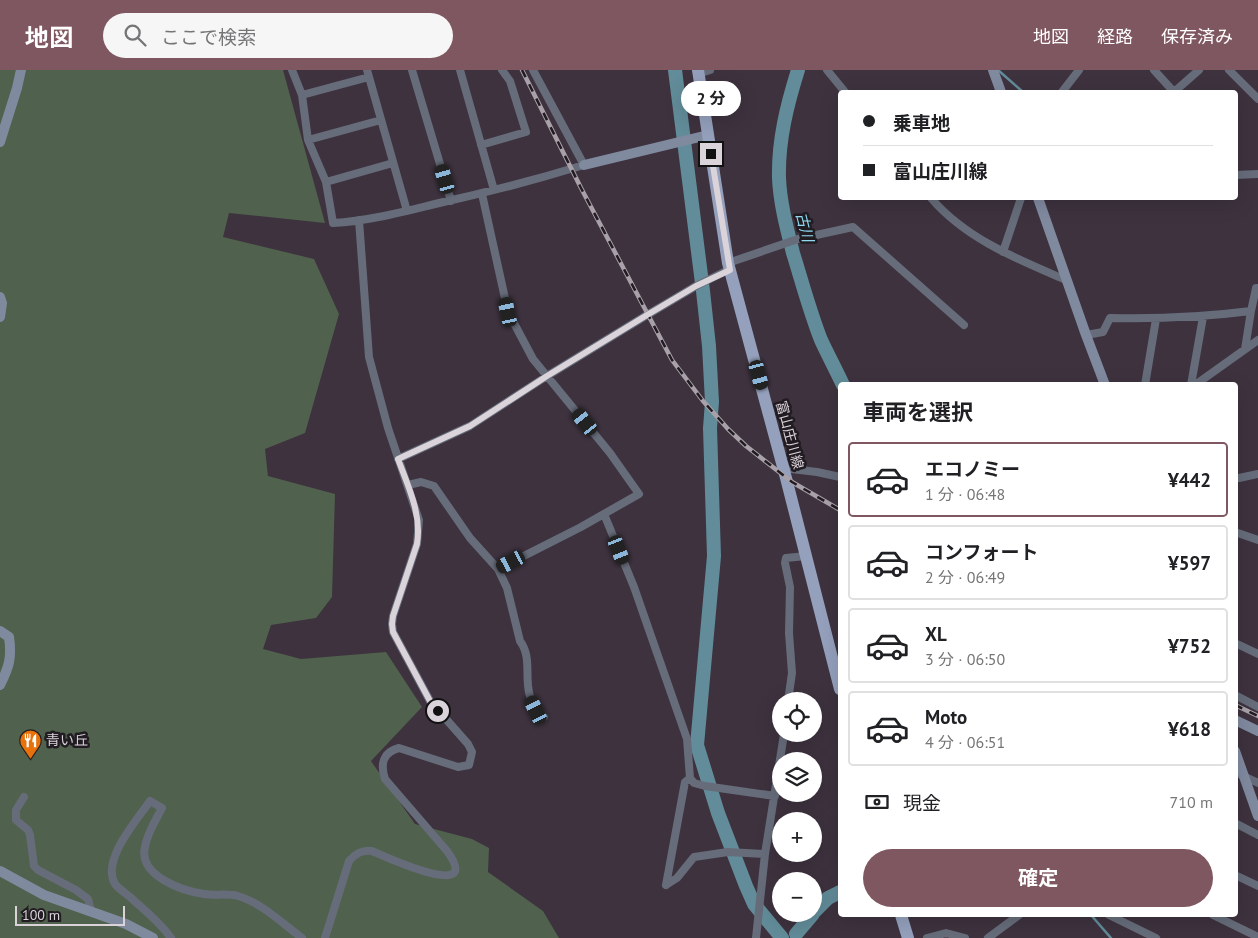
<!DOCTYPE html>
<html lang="ja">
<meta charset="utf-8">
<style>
body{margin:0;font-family:"PT Sans","Noto Sans JP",sans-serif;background:#f6f6f6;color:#202124;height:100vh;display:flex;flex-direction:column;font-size:19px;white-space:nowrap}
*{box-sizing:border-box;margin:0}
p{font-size:16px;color:#757577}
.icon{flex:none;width:28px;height:28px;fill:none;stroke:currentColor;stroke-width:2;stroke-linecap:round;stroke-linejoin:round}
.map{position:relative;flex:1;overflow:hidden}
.details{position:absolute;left:838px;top:312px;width:400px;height:535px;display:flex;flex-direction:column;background:#fff;border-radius:5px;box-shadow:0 5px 20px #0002}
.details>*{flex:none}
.top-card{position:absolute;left:838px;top:20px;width:400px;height:110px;border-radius:5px;box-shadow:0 5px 20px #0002;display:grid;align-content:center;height:110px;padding:0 25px;background:#fff}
.tools{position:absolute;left:772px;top:622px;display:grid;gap:10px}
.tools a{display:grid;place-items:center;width:50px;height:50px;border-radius:50%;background:#fff;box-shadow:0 5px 20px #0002;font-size:25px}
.scale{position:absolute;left:15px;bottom:12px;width:110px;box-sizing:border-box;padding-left:5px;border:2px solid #dad3da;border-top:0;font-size:14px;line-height:18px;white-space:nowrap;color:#dad3da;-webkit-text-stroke:4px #211c21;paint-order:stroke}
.end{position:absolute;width:22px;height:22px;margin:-11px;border:6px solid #dad3da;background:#111;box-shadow:0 0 0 2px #111}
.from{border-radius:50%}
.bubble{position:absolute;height:35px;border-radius:18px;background:#fff;box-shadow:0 5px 20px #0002;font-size:16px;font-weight:700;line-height:35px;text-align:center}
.car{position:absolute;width:15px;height:30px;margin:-15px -8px;border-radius:6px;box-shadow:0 0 4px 1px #0007;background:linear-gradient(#222 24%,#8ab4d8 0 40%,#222 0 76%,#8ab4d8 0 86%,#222 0)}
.top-card b{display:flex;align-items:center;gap:18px;height:48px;font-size:19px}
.top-card b+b{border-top:1px solid #e0e0e0}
.top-card i{width:12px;height:12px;background:#202124}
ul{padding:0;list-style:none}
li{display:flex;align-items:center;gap:15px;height:75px;margin:0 10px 8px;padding:0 15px;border:2px solid #e0e0e0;border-radius:5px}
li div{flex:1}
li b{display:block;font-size:19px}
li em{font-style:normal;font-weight:700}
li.on{border-color:#7f5760}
li>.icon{width:45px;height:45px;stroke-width:1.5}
h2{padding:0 25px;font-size:22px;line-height:60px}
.pay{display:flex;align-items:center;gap:12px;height:55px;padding:0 25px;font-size:19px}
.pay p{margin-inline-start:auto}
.button{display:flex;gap:10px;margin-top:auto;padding:10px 25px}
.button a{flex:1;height:58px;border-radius:30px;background:#7f5760;color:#fff;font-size:20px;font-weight:700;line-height:58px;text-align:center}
header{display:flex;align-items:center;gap:30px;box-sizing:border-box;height:70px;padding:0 25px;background:#7f5760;color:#fff}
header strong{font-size:24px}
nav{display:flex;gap:28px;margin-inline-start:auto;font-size:18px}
.search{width:350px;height:45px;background:#f6f6f6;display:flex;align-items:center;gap:12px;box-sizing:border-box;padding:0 18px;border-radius:28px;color:#757577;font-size:19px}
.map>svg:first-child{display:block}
.green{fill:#50614d}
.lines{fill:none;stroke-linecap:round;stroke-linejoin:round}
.stream{stroke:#628c99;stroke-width:2.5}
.river{stroke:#628c99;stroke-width:14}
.street{stroke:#666c7a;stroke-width:8}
.secondary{stroke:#808a9f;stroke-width:10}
.primary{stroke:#94a0bc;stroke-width:12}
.rail-casing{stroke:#a9a1a9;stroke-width:4.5}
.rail{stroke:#211c21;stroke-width:2.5;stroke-dasharray:8;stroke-linecap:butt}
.route{stroke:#dad3da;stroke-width:6}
.labels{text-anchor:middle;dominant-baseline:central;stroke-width:5;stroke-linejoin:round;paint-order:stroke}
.street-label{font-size:14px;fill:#dad3da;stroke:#211c21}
.poi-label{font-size:14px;fill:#dad3da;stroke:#211c21;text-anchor:start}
.water-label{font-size:15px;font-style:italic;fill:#8fdaf0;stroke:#211c21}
</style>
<header>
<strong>地図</strong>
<div class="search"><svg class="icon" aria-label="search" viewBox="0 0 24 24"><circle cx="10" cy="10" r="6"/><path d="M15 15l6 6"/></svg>ここで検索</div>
<nav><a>地図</a><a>経路</a><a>保存済み</a></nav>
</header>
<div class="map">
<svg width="1258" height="868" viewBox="0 0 1258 868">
<rect width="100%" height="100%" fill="#3d323e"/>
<path class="green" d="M0,0H283L325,153L229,143L223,167L314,189L339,244L305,363L265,379L268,406L335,424L332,527L316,548L271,555L263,579L301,589L386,582L422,637L371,691L415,754L472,769L489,778L488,802L543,841L559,868H0Z"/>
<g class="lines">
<path class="stream" d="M998,0L1023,22
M1091,845L1111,868"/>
<path class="river" d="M675,0L703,221L709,276L712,332L710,358L714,486L697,675L718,743L746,816L754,834L782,868
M798,0C787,35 778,71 779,108C780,133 787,159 793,183C802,212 810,242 821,270C828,285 836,300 843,315
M814,842L828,828L840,822
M796,864L813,844"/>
<path class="street" d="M292,0L302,25L308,70L326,112L333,153C368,151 402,142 435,134C485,123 535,110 584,95L533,0
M367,0L407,141
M412,0L451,131
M460,0L494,120
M827,0L845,22
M1154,0L1174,22
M1229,0L1258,29
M698,4L710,0
M1062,22L1079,0
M1174,22L1199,0
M302,25L369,7
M308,70L381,50
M481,75L526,62L510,11L502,0
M1235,105L1258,104
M326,112L393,93
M482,124L508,242L533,289L610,383L639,424L581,457L498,499
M931,128C966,169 1017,189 1066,210
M1003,182L1021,128
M728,193L798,169L853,157L964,255
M1086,265L1103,262L1110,248C1157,249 1204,247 1251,241L1256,218H1258
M1245,279L1251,241
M1145,315L1156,249
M1191,315L1203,247
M1195,315L1258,270
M398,389L470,356L547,306L647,245L696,216L730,199
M783,398L817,402L840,407
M1239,408L1258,404
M408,415L421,412L434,416L470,468L498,499L507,518L520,571C537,594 515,621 544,647
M604,444L634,517L687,669L690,708L685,712L666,815
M1235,462L1258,470
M1235,573L1258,584
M1235,625L1258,637
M788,631L792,603L789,563L790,517L785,493L786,488L806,486
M1235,702L1258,713
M690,708L694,713L705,716L775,726
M24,727L16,740V750L28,760L30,765L34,796L38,800L76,820L88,829L91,840
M1235,753L1258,765
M1235,805L1258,816
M666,815L677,808L694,787L728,782L765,784
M1109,845L1156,868
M1213,845L1258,867
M171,868C160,852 144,840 130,827C125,823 118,818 115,814C101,790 137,750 150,731L162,738C156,750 147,763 145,777C138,806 183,821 204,824C216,826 227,823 238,826C262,833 283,854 302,868
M325,868L349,791C355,784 361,780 372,781C384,786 485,833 447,781L385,709C380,694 383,682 399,678L458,697L469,695L472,682L468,674L430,631L393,562L392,554L393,546L417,474L419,450L388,358L369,287L359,150
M756,868L765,784L784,664
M927,868L946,863L965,868
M988,868L1019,845"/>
<path class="secondary" d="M993,0L1001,22
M0,72L17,18L21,0
M584,95L708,65
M1038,128L1086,265L1105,315
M0,227L2,233L0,247
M0,561L9,567C12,588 9,597 0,615
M1235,650L1258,661
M1235,681L1258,746
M0,801L44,825L126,854L153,868"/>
<path class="primary" d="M698,0L728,193L786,408L840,619
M901,845L908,868"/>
<defs>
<path id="rail" d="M522,0L581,118L672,290L703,331L728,359L746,376L792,412L840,440
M1235,635L1258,646"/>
</defs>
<use href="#rail" class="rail-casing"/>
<use href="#rail" class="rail"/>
</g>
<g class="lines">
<path class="route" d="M438,641L430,631L393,562L392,554L393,546L417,474C422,444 408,416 398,389L470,356L547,306L647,245L696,216L730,200L711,84"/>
</g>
<defs>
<symbol id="restaurant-pin" viewBox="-11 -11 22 30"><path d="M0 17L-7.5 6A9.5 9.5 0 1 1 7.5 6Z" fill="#e8710a" stroke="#211c21"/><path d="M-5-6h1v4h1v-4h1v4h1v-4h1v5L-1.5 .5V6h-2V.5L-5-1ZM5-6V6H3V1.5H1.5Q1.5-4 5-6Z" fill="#fff"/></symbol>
</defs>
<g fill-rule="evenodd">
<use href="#restaurant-pin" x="18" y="658" width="25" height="34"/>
</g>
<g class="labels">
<g class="street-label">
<text transform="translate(790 365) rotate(75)">富山庄川線</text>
</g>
<g class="poi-label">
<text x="46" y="670">青い丘</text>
</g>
<g class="water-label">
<text transform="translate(805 157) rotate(76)">古川</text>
</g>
</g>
</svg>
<div class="tools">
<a><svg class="icon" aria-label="locate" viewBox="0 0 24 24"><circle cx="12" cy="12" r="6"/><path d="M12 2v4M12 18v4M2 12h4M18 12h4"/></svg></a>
<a><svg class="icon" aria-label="layers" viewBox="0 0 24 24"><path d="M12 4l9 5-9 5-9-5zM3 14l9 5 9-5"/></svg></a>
<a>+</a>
<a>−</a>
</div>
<div class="scale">100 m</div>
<i class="end from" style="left:438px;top:641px"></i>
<i class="end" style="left:711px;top:84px"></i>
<div class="bubble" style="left:681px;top:11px;width:60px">2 分</div>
<i class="car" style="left:445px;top:109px;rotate:344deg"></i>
<i class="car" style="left:508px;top:242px;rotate:348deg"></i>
<i class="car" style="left:759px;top:305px;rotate:165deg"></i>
<i class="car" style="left:585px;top:352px;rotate:321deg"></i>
<i class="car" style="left:619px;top:480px;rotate:158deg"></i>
<i class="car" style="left:511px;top:492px;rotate:243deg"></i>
<i class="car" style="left:536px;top:640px;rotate:334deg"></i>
<div class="top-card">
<b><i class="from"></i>乗車地</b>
<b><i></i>富山庄川線</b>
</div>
<section class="details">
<h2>車両を選択</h2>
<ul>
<li class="on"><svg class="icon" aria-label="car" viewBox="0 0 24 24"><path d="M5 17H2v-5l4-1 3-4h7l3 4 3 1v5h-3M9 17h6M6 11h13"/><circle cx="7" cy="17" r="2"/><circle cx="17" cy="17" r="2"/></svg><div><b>エコノミー</b><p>1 分 · 06:48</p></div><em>¥442</em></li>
<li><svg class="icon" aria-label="car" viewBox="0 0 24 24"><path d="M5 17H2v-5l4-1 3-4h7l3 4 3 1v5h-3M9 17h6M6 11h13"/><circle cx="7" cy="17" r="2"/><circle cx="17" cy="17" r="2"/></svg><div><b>コンフォート</b><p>2 分 · 06:49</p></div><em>¥597</em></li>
<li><svg class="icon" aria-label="car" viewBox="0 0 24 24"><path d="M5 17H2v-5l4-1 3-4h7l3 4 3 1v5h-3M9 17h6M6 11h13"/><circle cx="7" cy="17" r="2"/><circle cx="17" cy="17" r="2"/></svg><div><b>XL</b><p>3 分 · 06:50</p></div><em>¥752</em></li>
<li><svg class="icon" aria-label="car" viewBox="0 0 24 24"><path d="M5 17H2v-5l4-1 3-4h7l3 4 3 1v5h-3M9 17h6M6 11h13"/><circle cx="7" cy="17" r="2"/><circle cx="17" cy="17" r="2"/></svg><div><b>Moto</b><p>4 分 · 06:51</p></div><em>¥618</em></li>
</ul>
<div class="pay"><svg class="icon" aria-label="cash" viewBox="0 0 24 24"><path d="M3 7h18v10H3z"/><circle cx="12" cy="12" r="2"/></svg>現金<p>710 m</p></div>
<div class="button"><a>確定</a></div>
</section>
</div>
